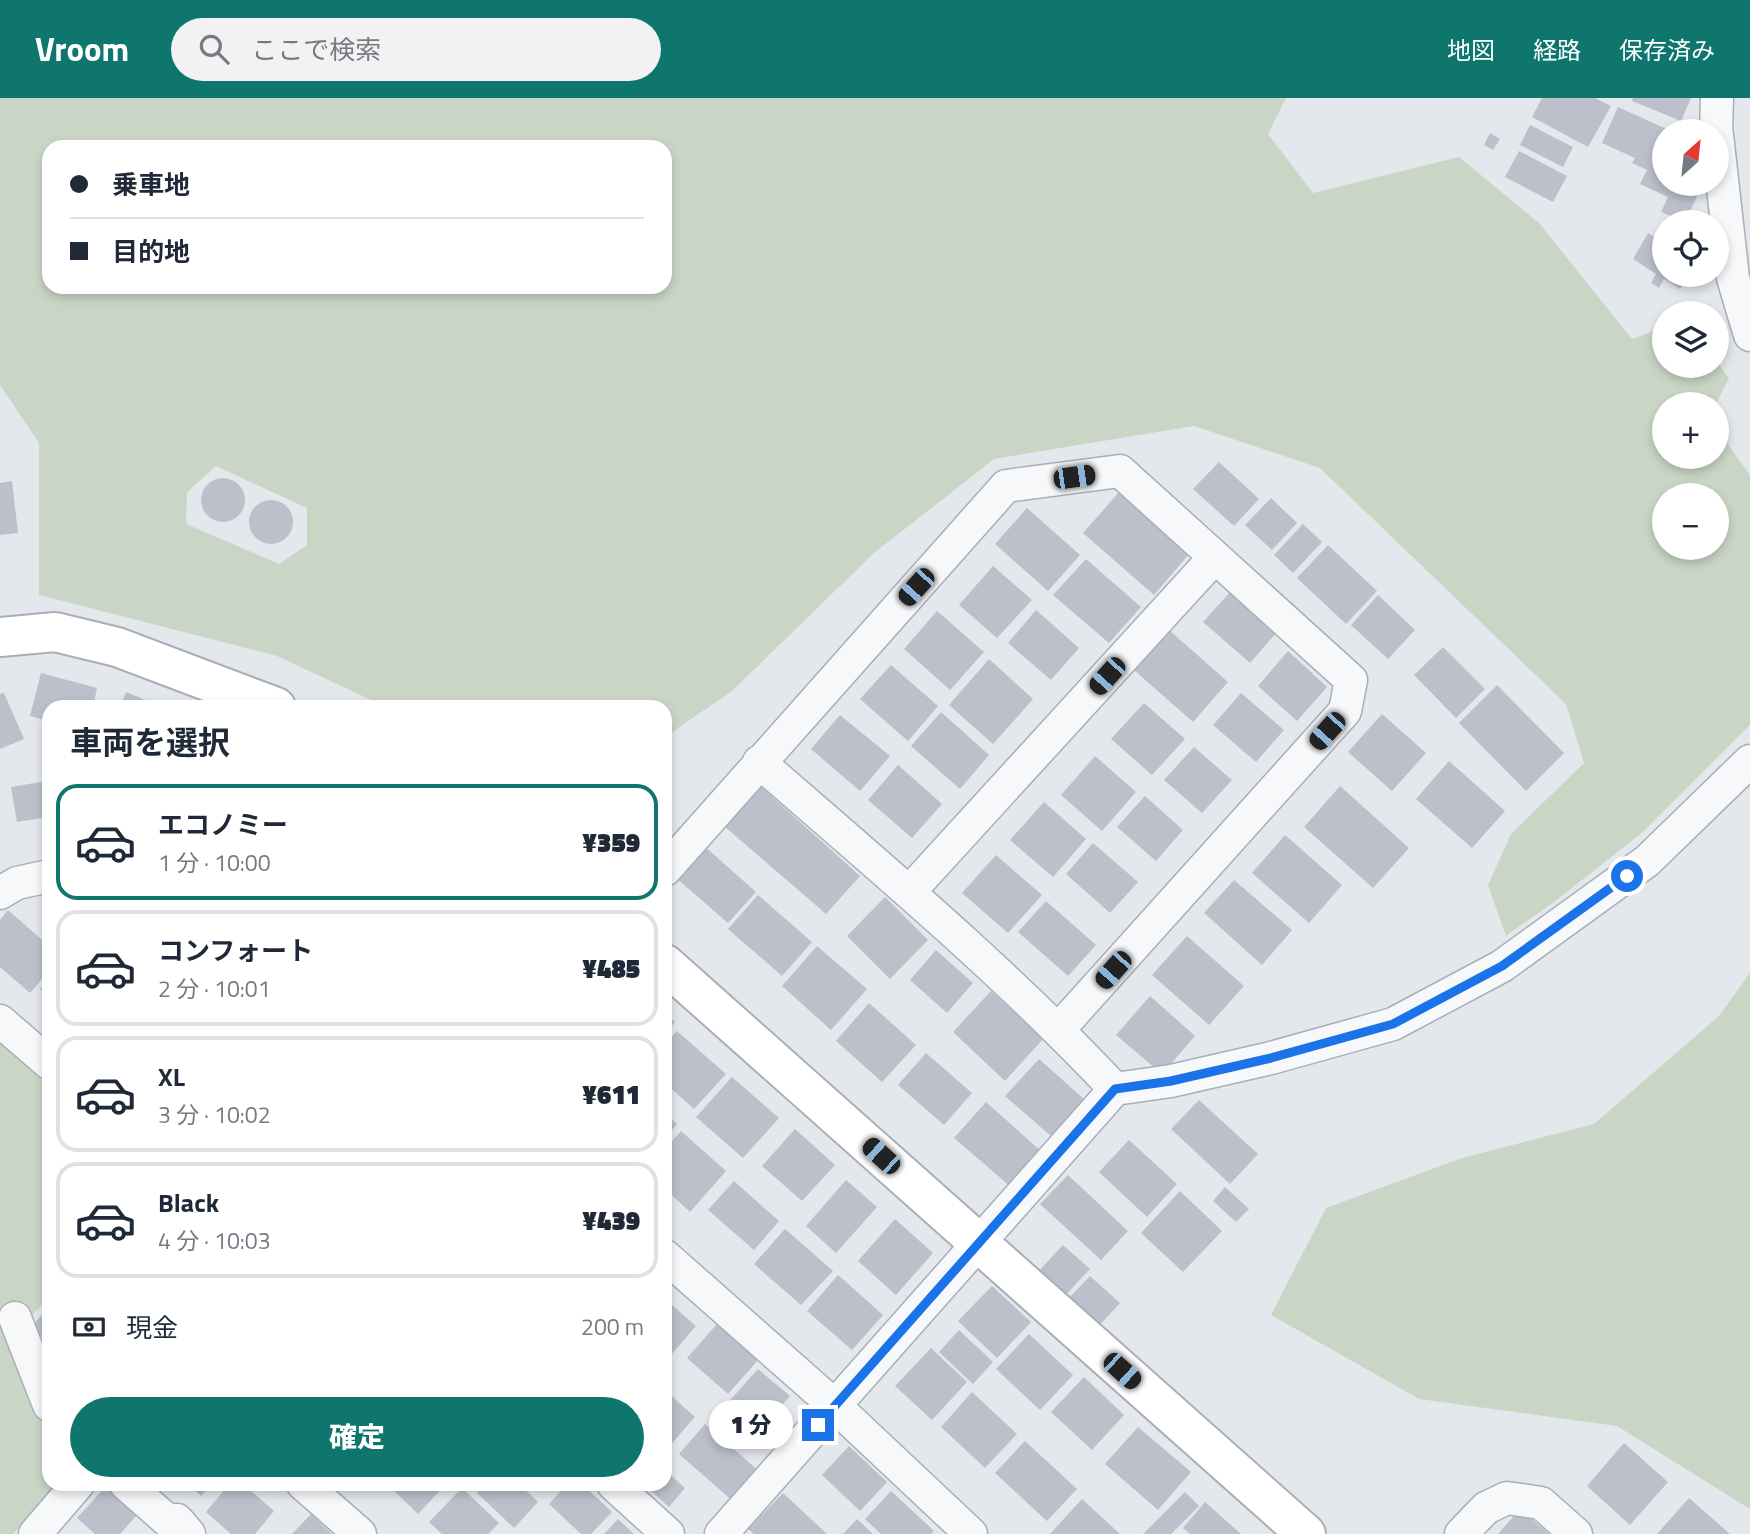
<!DOCTYPE html>
<html lang="ja">
<meta charset="utf-8">
<style>
body{margin:0;font-family:"Titillium Web","Noto Sans JP",sans-serif;background:#f2f2f3;color:#1f2937;height:100vh;display:flex;flex-direction:column;font-size:26px;white-space:nowrap}
*{box-sizing:border-box;margin:0}
p{font-size:23px;color:#747a83}
.icon{flex:none;width:38px;height:38px;fill:none;stroke:currentColor;stroke-width:2;stroke-linecap:round;stroke-linejoin:round}
.map{position:relative;flex:1;overflow:hidden}
.sheet{position:absolute;left:42px;top:602px;width:630px;height:791px;display:flex;flex-direction:column;background:#fff;border-radius:21px;box-shadow:0 4px 10px #0003}
.sheet>*{flex:none}
.top-card{position:absolute;left:42px;top:42px;width:630px;height:154px;border-radius:21px;box-shadow:0 4px 10px #0003;display:grid;align-content:center;height:154px;padding:0 28px;background:#fff}
.needle{width:46px;rotate:27deg}
.fabs{position:absolute;left:1652px;top:21px;display:grid;gap:14px}
.fabs a{display:grid;place-items:center;width:77px;height:77px;border-radius:50%;background:#fff;box-shadow:0 4px 10px #0003;font-size:35px}
.end{position:absolute;width:32px;height:32px;margin:-16px;border:9px solid #1a73e8;background:#fff;box-shadow:0 0 0 4px #fff}
.from{border-radius:50%}
.bubble{position:absolute;height:49px;border-radius:24px;background:#fff;box-shadow:0 4px 10px #0003;font-size:23px;font-weight:800;line-height:49px;text-align:center}
.car{position:absolute;width:21px;height:42px;margin:-21px -10px;border-radius:9px;box-shadow:0 0 5px 2px #0007;background:linear-gradient(#222 24%,#8ab4d8 0 40%,#222 0 76%,#8ab4d8 0 86%,#222 0)}
.top-card b{display:flex;align-items:center;gap:24px;height:66px;font-size:26px}
.top-card b+b{border-top:2px solid #e0e1e3}
.top-card i{width:18px;height:18px;background:#1f2937}
ul{padding:0;list-style:none}
li{display:flex;align-items:center;gap:21px;height:116px;margin:0 14px 10px;padding:0 14px;border:4px solid #e0e1e3;border-radius:21px}
li div{flex:1}
li b{display:block;font-size:26px}
li em{font-style:normal;font-weight:800}
li.active{border-color:#0f766e}
li>.icon{width:63px;height:63px;stroke-width:1.5}
h2{padding:0 28px;font-size:32px;line-height:84px}
.pay{display:flex;align-items:center;gap:18px;height:77px;padding:0 28px;font-size:26px}
.pay p{margin-inline-start:auto}
.button{display:flex;gap:14px;margin-top:auto;padding:14px 28px}
.button a{flex:1;height:80px;border-radius:42px;background:#0f766e;color:#fff;font-size:28px;font-weight:800;line-height:80px;text-align:center}
header{display:flex;align-items:center;gap:42px;box-sizing:border-box;height:98px;padding:0 35px;background:#0f766e;color:#fff}
header strong{font-size:33px}
nav{display:flex;gap:38px;margin-inline-start:auto;font-size:24px}
.search{width:490px;height:63px;background:#f2f2f3;display:flex;align-items:center;gap:18px;box-sizing:border-box;padding:0 24px;border-radius:38px;color:#747a83;font-size:26px}
.map>svg:first-child{display:block}
.green{fill:#c9d6c5;fill-rule:evenodd}
.building{fill:#bbc0ca}
.lines{fill:none;stroke-linecap:round;stroke-linejoin:round}
.street-casing{stroke:#a9aeb7;stroke-width:35}
.secondary-casing{stroke:#a9aeb7;stroke-width:42}
.street{stroke:#f7f8fa;stroke-width:32}
.secondary{stroke:#fff;stroke-width:38}
.route{stroke:#1a73e8;stroke-width:9}
</style>
<header>
<strong>Vroom</strong>
<div class="search"><svg class="icon" aria-label="search" viewBox="0 0 24 24"><circle cx="10" cy="10" r="6"/><path d="M15 15l6 6"/></svg>ここで検索</div>
<nav><a>地図</a><a>経路</a><a>保存済み</a></nav>
</header>
<div class="map">
<svg width="1750" height="1436" viewBox="0 0 1750 1436">
<rect width="100%" height="100%" fill="#e4e7ec"/>
<path class="green" d="M0,0H1286L1268,36L1313,95L1459,59L1539,125L1632,241L1664,229V268H1717V264L1729,280L1716,306H1664V359H1717V342L1727,345L1750,377V627L1643,734L1554,804L1506,838L1488,787L1511,736L1584,665L1566,606L1320,370L1194,328L994,361L874,455L732,593L665,639V609H386L277,558L39,497V345L0,287ZM49,49H665V189H49ZM216,368L307,410V447L279,466L186,426L187,394ZM1664,397H1717V450H1664Z
M1750,875V1411L1617,1328L1419,1301L1271,1217L1326,1110L1462,1060L1594,1026L1719,918Z
M0,943L49,987V1199L24,1226L49,1293V1386H59L13,1436H0Z"/>
<path class="building" d="M1542,0H1595L1611,8L1588,49L1532,19Z
M1633,0H1691L1681,23L1632,3Z
M1618,9L1671,33H1664L1660,47L1664,49V86H1677L1698,96L1685,124L1661,114L1668,99L1640,86L1647,72L1632,65L1635,60L1602,45Z
M1530,27L1573,49L1563,69L1520,47Z
M1490,35L1500,41L1493,52L1484,47Z
M1519,53L1567,78L1553,104L1505,79Z
M1648,135L1664,145V177H1689L1680,191L1664,181L1659,190L1651,185L1656,176L1633,161Z
M1219,364L1259,401L1234,428L1193,391Z
M201 402a22 22 0 1 1 44 0a22 22 0 1 1-44 0Z
M12,383L18,435L0,437V385Z
M1120,393L1190,455L1154,497L1083,435Z
M1271,400L1297,425L1272,452L1245,427Z
M249 424a22 22 0 1 1 44 0a22 22 0 1 1-44 0Z
M1027,410L1080,457L1048,493L995,446Z
M1303,426L1322,444L1293,475L1274,457Z
M1328,447L1377,493L1346,526L1297,480Z
M1086,461L1141,509L1109,545L1053,497Z
M993,468L1032,502L997,540L959,507Z
M1232,492L1278,533L1250,565L1203,524Z
M1378,497L1415,532L1388,561L1351,527Z
M1036,512L1079,550L1051,582L1008,545Z
M937,513L984,554L950,592L904,551Z
M1169,532L1228,584L1193,624L1134,572Z
M1443,549L1485,591L1456,620L1414,577Z
M1288,553L1327,589L1297,623L1258,588Z
M989,561L1033,601L993,646L949,607Z
M891,567L938,608L908,643L860,601Z
M41,575L97,590L93,609H49V623L30,618Z
M1497,587L1564,655L1526,693L1459,625Z
M126,594L163,609H120Z
M4,595L24,641L0,651V596Z
M1241,595L1284,632L1256,664L1213,627Z
M1144,605L1185,641L1152,677L1111,641Z
M941,614L989,657L960,691L911,648Z
M1382,616L1426,655L1392,693L1348,654Z
M840,617L890,658L860,693L811,651Z
M1194,649L1232,682L1202,715L1164,682Z
M1095,658L1136,694L1102,733L1061,697Z
M1449,663L1505,713L1472,750L1416,701Z
M898,667L942,706L912,740L868,702Z
M49,678V719L17,724L11,689L46,683Z
M759,687L860,778L826,816L724,728Z
M1340,688L1409,750L1373,790L1304,729Z
M1145,698L1183,732L1156,763L1117,729Z
M1044,704L1086,741L1053,779L1010,742Z
M1285,737L1342,787L1309,825L1252,775Z
M1093,745L1138,784L1110,815L1066,776Z
M703,747L756,794L728,825L675,779Z
M996,757L1042,797L1008,835L962,795Z
M1234,782L1292,832L1262,867L1204,815Z
M758,797L812,844L782,878L728,831Z
M885,799L928,842L890,881L847,838Z
M1046,803L1096,847L1068,878L1018,834Z
M8,812L49,848V873L30,895L0,869V822Z
M1187,838L1244,888L1209,927L1152,877Z
M817,848L867,891L831,932L782,888Z
M936,852L973,885L947,915L910,882Z
M49,880V900L40,891Z
M991,893L1043,941L1005,983L953,934Z
M1150,898L1195,938L1162,976L1116,937Z
M869,905L916,947L882,984L836,943Z
M665,916L675,924L665,935Z
M677,933L726,976L694,1011L665,985V946Z
M926,955L972,995L944,1027L898,987Z
M1039,961L1085,1002L1052,1039L1005,998Z
M732,979L779,1020L743,1060L696,1019Z
M1199,1002L1258,1056L1230,1086L1171,1031Z
M986,1004L1042,1054L1011,1089L954,1040Z
M665,1015L677,1026L665,1040Z
M795,1031L835,1067L802,1103L762,1068Z
M681,1033L726,1073L690,1114L665,1091V1051Z
M1129,1042L1177,1086L1147,1119L1099,1074Z
M1068,1077L1128,1133L1101,1162L1040,1106Z
M846,1082L877,1109L836,1155L806,1128Z
M734,1083L779,1123L754,1152L708,1112Z
M1225,1089L1249,1111L1236,1124L1213,1103Z
M1180,1093L1222,1133L1183,1174L1141,1135Z
M895,1121L933,1155L896,1197L858,1163Z
M785,1131L833,1173L801,1207L754,1166Z
M1063,1147L1090,1171L1062,1201L1036,1176Z
M838,1177L883,1217L852,1252L807,1213Z
M1090,1178L1120,1205L1095,1232L1065,1204Z
M992,1188L1031,1224L997,1260L958,1223Z
M665,1201L696,1228L670,1258L665,1254Z
M49,1209V1241L47,1243L31,1229Z
M717,1226L758,1262L728,1296L687,1260Z
M959,1232L993,1264L973,1286L939,1254Z
M1029,1236L1073,1277L1040,1312L996,1271Z
M931,1250L967,1284L932,1322L895,1288Z
M758,1271L790,1298L755,1337L723,1310Z
M1084,1279L1124,1317L1092,1352L1051,1314Z
M665,1292L695,1319L665,1353Z
M972,1294L1017,1336L985,1370L941,1329Z
M705,1326L760,1374L734,1404L679,1356Z
M1138,1329L1191,1374L1158,1412L1105,1366Z
M1025,1343L1077,1391L1047,1423L995,1375Z
M1624,1345L1668,1384L1630,1427L1587,1388Z
M849,1348L887,1384L860,1413L822,1377Z
M665,1372L685,1390L669,1409L649,1391L653,1386H665Z
M188,1386H212L201,1398Z
M229,1386H243L274,1413L255,1436H231L206,1414Z
M387,1386H446L418,1416Z
M485,1386H519L538,1404L514,1430L477,1395Z
M567,1386H582L612,1414L591,1436H581L549,1406Z
M106,1388L137,1417L120,1436H95L77,1420Z
M462,1390L499,1425L488,1436H442L429,1424Z
M891,1393L934,1433L931,1436H881L865,1421Z
M1185,1394L1199,1408L1171,1436H1143Z
M783,1395L827,1436H754L748,1431Z
M1689,1400L1730,1436H1657Z
M1082,1401L1120,1436H1050Z
M1205,1404L1241,1436H1190L1183,1430Z
M1520,1411L1549,1436H1498Z
M311,1416L332,1436H292Z
M618,1421L634,1436H604Z
M857,1421L873,1436H843Z"/>
<g class="lines">
<defs>
<path id="street" d="M1716,33L1717,0
M1717,37L1733,180L1750,237
M759,664C881,770 1005,874 1115,991
M665,772L1006,388L1120,373L1351,582L1345,613L1059,931
M909,794L1215,459
M0,795L17,785L49,778
M0,923L49,965
M665,1158L835,1308L971,1436
M15,1220L49,1307
M126,1386L168,1423L177,1422L189,1436
M303,1386L360,1436
M613,1386L668,1436
M35,1436L78,1386
M721,1436L1115,991L1171,983L1271,960L1393,926L1502,868L1647,763L1750,663
M1461,1436L1486,1410L1507,1400L1541,1405L1576,1436"/>
<path id="secondary" d="M0,539L55,534L117,549L276,609
M665,866L1306,1436"/>
</defs>
<use href="#street" class="street-casing"/>
<use href="#secondary" class="secondary-casing"/>
<use href="#street" class="street"/>
<use href="#secondary" class="secondary"/>
</g>
<g class="lines">
<path class="route" d="M818,1327L1115,991L1171,983L1271,960L1393,926L1502,868L1627,778"/>
</g>
</svg>
<div class="fabs">
<a><svg class="needle" viewBox="-14 -14 28 28"><path d="M0-13l5 13h-10z" fill="#e53935"/><path d="M0 13l5-13h-10z" fill="#747a83"/></svg></a>
<a><svg class="icon" aria-label="locate" viewBox="0 0 24 24"><circle cx="12" cy="12" r="6"/><path d="M12 2v4M12 18v4M2 12h4M18 12h4"/></svg></a>
<a><svg class="icon" aria-label="layers" viewBox="0 0 24 24"><path d="M12 4l9 5-9 5-9-5zM3 14l9 5 9-5"/></svg></a>
<a>+</a>
<a>−</a>
</div>
<i class="end from" style="left:1627px;top:778px"></i>
<i class="end" style="left:818px;top:1327px"></i>
<div class="bubble" style="left:709px;top:1302px;width:84px">1 分</div>
<i class="car" style="left:1074px;top:379px;rotate:82deg"></i>
<i class="car" style="left:916px;top:489px;rotate:222deg"></i>
<i class="car" style="left:1107px;top:578px;rotate:222deg"></i>
<i class="car" style="left:1327px;top:633px;rotate:222deg"></i>
<i class="car" style="left:1113px;top:872px;rotate:222deg"></i>
<i class="car" style="left:881px;top:1058px;rotate:312deg"></i>
<i class="car" style="left:1122px;top:1273px;rotate:132deg"></i>
<div class="top-card">
<b><i class="from"></i>乗車地</b>
<b><i></i>目的地</b>
</div>
<section class="sheet">
<h2>車両を選択</h2>
<ul>
<li class="active"><svg class="icon" aria-label="car" viewBox="0 0 24 24"><path d="M5 17H2v-5l4-1 3-4h7l3 4 3 1v5h-3M9 17h6M6 11h13"/><circle cx="7" cy="17" r="2"/><circle cx="17" cy="17" r="2"/></svg><div><b>エコノミー</b><p>1 分 · 10:00</p></div><em>¥359</em></li>
<li><svg class="icon" aria-label="car" viewBox="0 0 24 24"><path d="M5 17H2v-5l4-1 3-4h7l3 4 3 1v5h-3M9 17h6M6 11h13"/><circle cx="7" cy="17" r="2"/><circle cx="17" cy="17" r="2"/></svg><div><b>コンフォート</b><p>2 分 · 10:01</p></div><em>¥485</em></li>
<li><svg class="icon" aria-label="car" viewBox="0 0 24 24"><path d="M5 17H2v-5l4-1 3-4h7l3 4 3 1v5h-3M9 17h6M6 11h13"/><circle cx="7" cy="17" r="2"/><circle cx="17" cy="17" r="2"/></svg><div><b>XL</b><p>3 分 · 10:02</p></div><em>¥611</em></li>
<li><svg class="icon" aria-label="car" viewBox="0 0 24 24"><path d="M5 17H2v-5l4-1 3-4h7l3 4 3 1v5h-3M9 17h6M6 11h13"/><circle cx="7" cy="17" r="2"/><circle cx="17" cy="17" r="2"/></svg><div><b>Black</b><p>4 分 · 10:03</p></div><em>¥439</em></li>
</ul>
<div class="pay"><svg class="icon" aria-label="cash" viewBox="0 0 24 24"><path d="M3 7h18v10H3z"/><circle cx="12" cy="12" r="2"/></svg>現金<p>200 m</p></div>
<div class="button"><a>確定</a></div>
</section>
</div>
